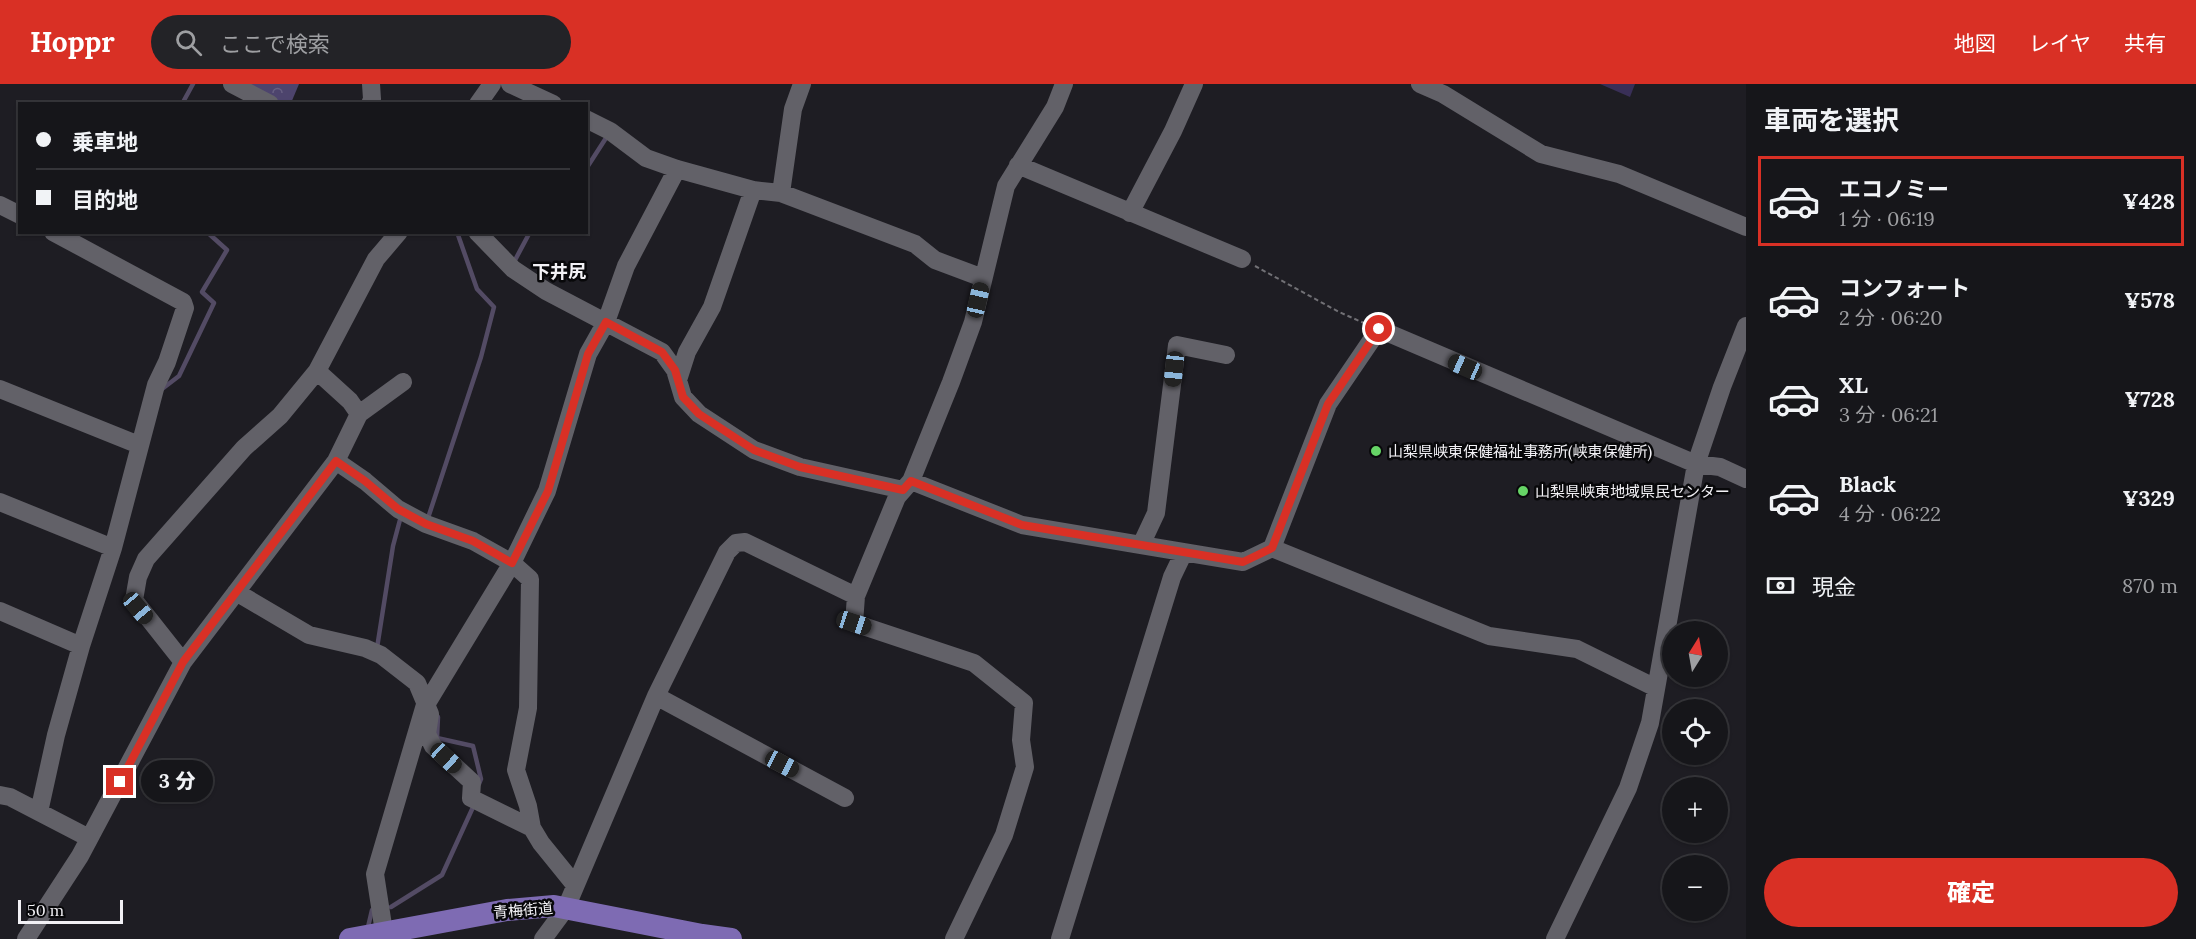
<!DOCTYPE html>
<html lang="ja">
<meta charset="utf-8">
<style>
body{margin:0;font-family:Lora,"Noto Sans JP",serif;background:#232327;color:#f1f3f6;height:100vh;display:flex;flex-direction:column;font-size:22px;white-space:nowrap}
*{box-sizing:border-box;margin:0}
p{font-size:20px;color:#9e9fa2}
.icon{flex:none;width:33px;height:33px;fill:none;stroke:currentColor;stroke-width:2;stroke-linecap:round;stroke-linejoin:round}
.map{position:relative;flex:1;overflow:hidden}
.panel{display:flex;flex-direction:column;background:#16161a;width:450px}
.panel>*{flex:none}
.banner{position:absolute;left:18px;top:18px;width:570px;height:132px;border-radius:0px;box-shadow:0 2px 4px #0004,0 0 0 2px #353539;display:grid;align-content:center;height:132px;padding:0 18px;background:#16161a}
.needle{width:39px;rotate:11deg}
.tools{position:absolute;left:1662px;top:537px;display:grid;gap:12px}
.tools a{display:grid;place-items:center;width:66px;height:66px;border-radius:50%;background:#16161a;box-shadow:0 2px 4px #0004,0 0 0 2px #353539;font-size:30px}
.scale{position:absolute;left:18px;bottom:15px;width:105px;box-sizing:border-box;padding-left:6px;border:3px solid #f2f1f5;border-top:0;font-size:16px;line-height:21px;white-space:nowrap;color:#f2f1f5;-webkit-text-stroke:4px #08080a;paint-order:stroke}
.end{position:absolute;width:27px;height:27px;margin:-14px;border:8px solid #d93025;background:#fff;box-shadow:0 0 0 3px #fff}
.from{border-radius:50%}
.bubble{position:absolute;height:42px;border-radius:21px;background:#16161a;box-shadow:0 2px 4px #0004,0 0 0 2px #353539;font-size:20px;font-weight:800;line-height:42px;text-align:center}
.car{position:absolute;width:18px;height:36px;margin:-18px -9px;border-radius:8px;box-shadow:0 0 4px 2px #0007;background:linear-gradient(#222 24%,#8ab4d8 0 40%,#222 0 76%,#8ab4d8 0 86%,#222 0)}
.banner b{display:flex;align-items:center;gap:21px;height:57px;font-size:22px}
.banner b+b{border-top:2px solid #353539}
.banner i{width:15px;height:15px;background:#f1f3f6}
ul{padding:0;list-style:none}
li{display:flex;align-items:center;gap:18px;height:90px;margin:0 12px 9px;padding:0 6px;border:3px solid transparent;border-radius:0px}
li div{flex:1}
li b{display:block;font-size:22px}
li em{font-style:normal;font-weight:800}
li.active{border-color:#d93025}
li>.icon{width:54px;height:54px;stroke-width:1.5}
h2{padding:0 18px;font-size:27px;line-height:72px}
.pay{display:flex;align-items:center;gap:15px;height:66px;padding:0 18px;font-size:22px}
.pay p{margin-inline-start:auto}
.button{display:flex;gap:12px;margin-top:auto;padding:12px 18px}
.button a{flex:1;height:69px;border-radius:36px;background:#d93025;color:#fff;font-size:24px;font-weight:800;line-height:69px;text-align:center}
header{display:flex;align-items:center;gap:36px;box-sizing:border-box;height:84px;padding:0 30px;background:#d93025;color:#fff}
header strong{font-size:28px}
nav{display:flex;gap:33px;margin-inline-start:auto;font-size:21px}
.search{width:420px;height:54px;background:#232327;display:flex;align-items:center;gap:15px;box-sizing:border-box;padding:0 21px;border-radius:33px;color:#9e9fa2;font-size:22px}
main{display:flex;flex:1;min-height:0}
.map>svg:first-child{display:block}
.forest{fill:url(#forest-crowns)}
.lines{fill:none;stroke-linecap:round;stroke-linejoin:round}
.stream{stroke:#534b64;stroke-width:4.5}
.building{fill:#392f57}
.path{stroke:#717075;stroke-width:2;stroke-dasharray:4.5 3;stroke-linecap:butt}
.minor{stroke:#626168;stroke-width:18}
.major{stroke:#7e6bb3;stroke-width:22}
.route{stroke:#d93025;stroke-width:8}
.poi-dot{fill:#66d466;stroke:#08080a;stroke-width:2}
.labels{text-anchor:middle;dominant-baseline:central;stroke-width:5;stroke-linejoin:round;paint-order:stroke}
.poi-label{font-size:15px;fill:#f2f1f5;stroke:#08080a;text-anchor:start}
.street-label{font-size:15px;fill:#f2f1f5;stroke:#08080a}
.quarter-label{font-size:18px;font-weight:bold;fill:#f2f1f5;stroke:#08080a}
</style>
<header>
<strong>Hoppr</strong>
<div class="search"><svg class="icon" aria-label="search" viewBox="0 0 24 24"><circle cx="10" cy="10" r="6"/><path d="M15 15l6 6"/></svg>ここで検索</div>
<nav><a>地図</a><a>レイヤ</a><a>共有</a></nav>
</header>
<main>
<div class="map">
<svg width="1746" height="855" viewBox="0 0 1746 855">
<defs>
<pattern id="forest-crowns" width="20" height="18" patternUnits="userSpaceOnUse" patternTransform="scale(1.5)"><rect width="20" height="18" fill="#4d446d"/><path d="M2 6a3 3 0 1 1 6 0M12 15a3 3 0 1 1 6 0" fill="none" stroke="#675f82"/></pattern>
</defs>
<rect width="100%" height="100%" fill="#1e1d23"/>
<path class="forest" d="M249,0H299L291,19L276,16Z"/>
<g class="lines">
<path class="stream" d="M182,20L193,0
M586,85L606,54
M514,178L530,148
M162,305L179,292L214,219L202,208L227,166L207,148
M426,433L428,434L481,273L494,223L477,205L457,148
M377,564L393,462L401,432
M438,633L437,654L473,662L481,695L479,700
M391,823L442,791L474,721
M368,843L372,826"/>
</g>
<path class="building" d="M1600,0H1635L1630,13Z"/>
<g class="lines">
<path class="path" d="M1255,182L1339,228L1364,239"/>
<path class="minor" d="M232,0L270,20
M510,0L553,20
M1420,0L1443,10L1541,70L1619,90L1746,143
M370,20L372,15L371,0
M478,20L492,0
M586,35L610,47L646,74L677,85L753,106L781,109L915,160L935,176L983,194
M1018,81L1242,175
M781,109L793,25L802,0
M0,121L20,131
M1130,129L1173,47L1194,0
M477,148L513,185L546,207L662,268L675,286L683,313L699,330L754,366L800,383L903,406
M1226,271L1177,261L1156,429L1141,461L1243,478L1272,464L1328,320L1379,245L1696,380L1720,383L1746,395
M678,296L687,268L712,223L753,106
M0,305L139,361
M359,330L403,298
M336,377L365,397L398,425L426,440L473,457L512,479L530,495L528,624L516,686L528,722L532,744L541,759L575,801
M911,397L1022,441L1141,461
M0,418L113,464
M1272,464L1489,552L1577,565L1656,604
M236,508L309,551L365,564L381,571L417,599L430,630L427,650L433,662L472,698L471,714L532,744
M856,512L854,539L974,579L1024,619L1021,656L1025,683L1004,751L954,855
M0,527L81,562
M183,578L134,516L138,493L146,475L244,364L280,332L317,287
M656,612L845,714
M0,711L10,713L89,754
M39,728L56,651L81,562L113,464L156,301L167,278L185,224L183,218L53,148
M384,848L375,790L424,624L512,479L547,407L588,270L606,238L626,182L677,85
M26,855L80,772L183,578L336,377L359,330L350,317L317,287L376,175L399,148
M543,855L566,824L656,612L727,468L736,459L745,458L856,512L897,413L911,397L951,298L973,238L1006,102L1055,23L1064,0
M1060,855L1172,493L1184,468
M1555,855L1628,704L1650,639L1696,380L1722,303L1746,242"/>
<path class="major" d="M350,855L507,826L554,822L702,851L731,855"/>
</g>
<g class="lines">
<path class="route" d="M120,698L183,578L336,377L365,397L398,425L426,440L473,457L512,479L548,407L588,270L606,238L662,268L675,286L683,313L699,330L754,366L800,383L903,406L911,397L1022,441L1243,478L1272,464L1328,320L1379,245"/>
</g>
<g class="poi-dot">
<circle cx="1376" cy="367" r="6"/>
<circle cx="1523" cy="407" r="6"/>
</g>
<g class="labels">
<g class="poi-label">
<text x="1388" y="367">山梨県峡東保健福祉事務所(峡東保健所)</text>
<text x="1535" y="407">山梨県峡東地域県民センター</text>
</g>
<g class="street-label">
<text transform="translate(523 826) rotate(-5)">青梅街道</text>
</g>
<g class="quarter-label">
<text x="559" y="187">下井尻</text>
</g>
</g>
</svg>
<div class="tools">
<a><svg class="needle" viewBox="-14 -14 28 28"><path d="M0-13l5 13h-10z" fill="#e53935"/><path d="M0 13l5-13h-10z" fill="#9e9fa2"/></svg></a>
<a><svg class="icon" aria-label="locate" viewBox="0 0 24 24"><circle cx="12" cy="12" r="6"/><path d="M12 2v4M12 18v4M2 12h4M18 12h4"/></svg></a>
<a>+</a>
<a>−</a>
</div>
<div class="scale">50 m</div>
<i class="end from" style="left:1379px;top:245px"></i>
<i class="end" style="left:120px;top:698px"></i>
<div class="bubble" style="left:141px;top:676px;width:72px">3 分</div>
<i class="car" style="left:978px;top:216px;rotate:13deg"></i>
<i class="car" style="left:1465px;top:283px;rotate:294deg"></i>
<i class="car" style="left:1174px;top:285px;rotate:186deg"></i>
<i class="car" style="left:138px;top:524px;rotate:140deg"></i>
<i class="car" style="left:854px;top:539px;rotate:108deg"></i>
<i class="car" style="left:446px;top:674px;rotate:133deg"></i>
<i class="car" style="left:782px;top:680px;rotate:118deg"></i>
<div class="banner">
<b><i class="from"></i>乗車地</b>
<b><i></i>目的地</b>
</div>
</div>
<section class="panel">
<h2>車両を選択</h2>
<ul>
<li class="active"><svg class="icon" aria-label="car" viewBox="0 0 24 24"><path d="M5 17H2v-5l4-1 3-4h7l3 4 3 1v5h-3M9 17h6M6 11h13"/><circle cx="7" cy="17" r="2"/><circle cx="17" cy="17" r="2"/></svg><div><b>エコノミー</b><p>1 分 · 06:19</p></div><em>¥428</em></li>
<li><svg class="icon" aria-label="car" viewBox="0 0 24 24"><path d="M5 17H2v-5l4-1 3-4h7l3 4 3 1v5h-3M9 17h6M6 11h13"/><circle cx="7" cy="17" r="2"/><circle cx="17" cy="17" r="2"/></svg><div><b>コンフォート</b><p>2 分 · 06:20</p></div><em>¥578</em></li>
<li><svg class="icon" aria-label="car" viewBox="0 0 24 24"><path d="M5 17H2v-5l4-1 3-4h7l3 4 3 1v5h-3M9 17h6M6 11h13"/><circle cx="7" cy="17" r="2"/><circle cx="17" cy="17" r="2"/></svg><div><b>XL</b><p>3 分 · 06:21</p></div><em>¥728</em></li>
<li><svg class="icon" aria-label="car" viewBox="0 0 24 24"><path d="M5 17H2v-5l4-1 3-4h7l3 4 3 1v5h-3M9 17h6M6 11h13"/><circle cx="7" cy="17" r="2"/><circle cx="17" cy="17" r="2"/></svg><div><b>Black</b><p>4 分 · 06:22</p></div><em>¥329</em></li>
</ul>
<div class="pay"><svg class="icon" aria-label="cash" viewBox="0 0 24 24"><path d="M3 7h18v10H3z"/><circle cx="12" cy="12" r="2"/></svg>現金<p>870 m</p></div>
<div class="button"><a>確定</a></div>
</section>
</main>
